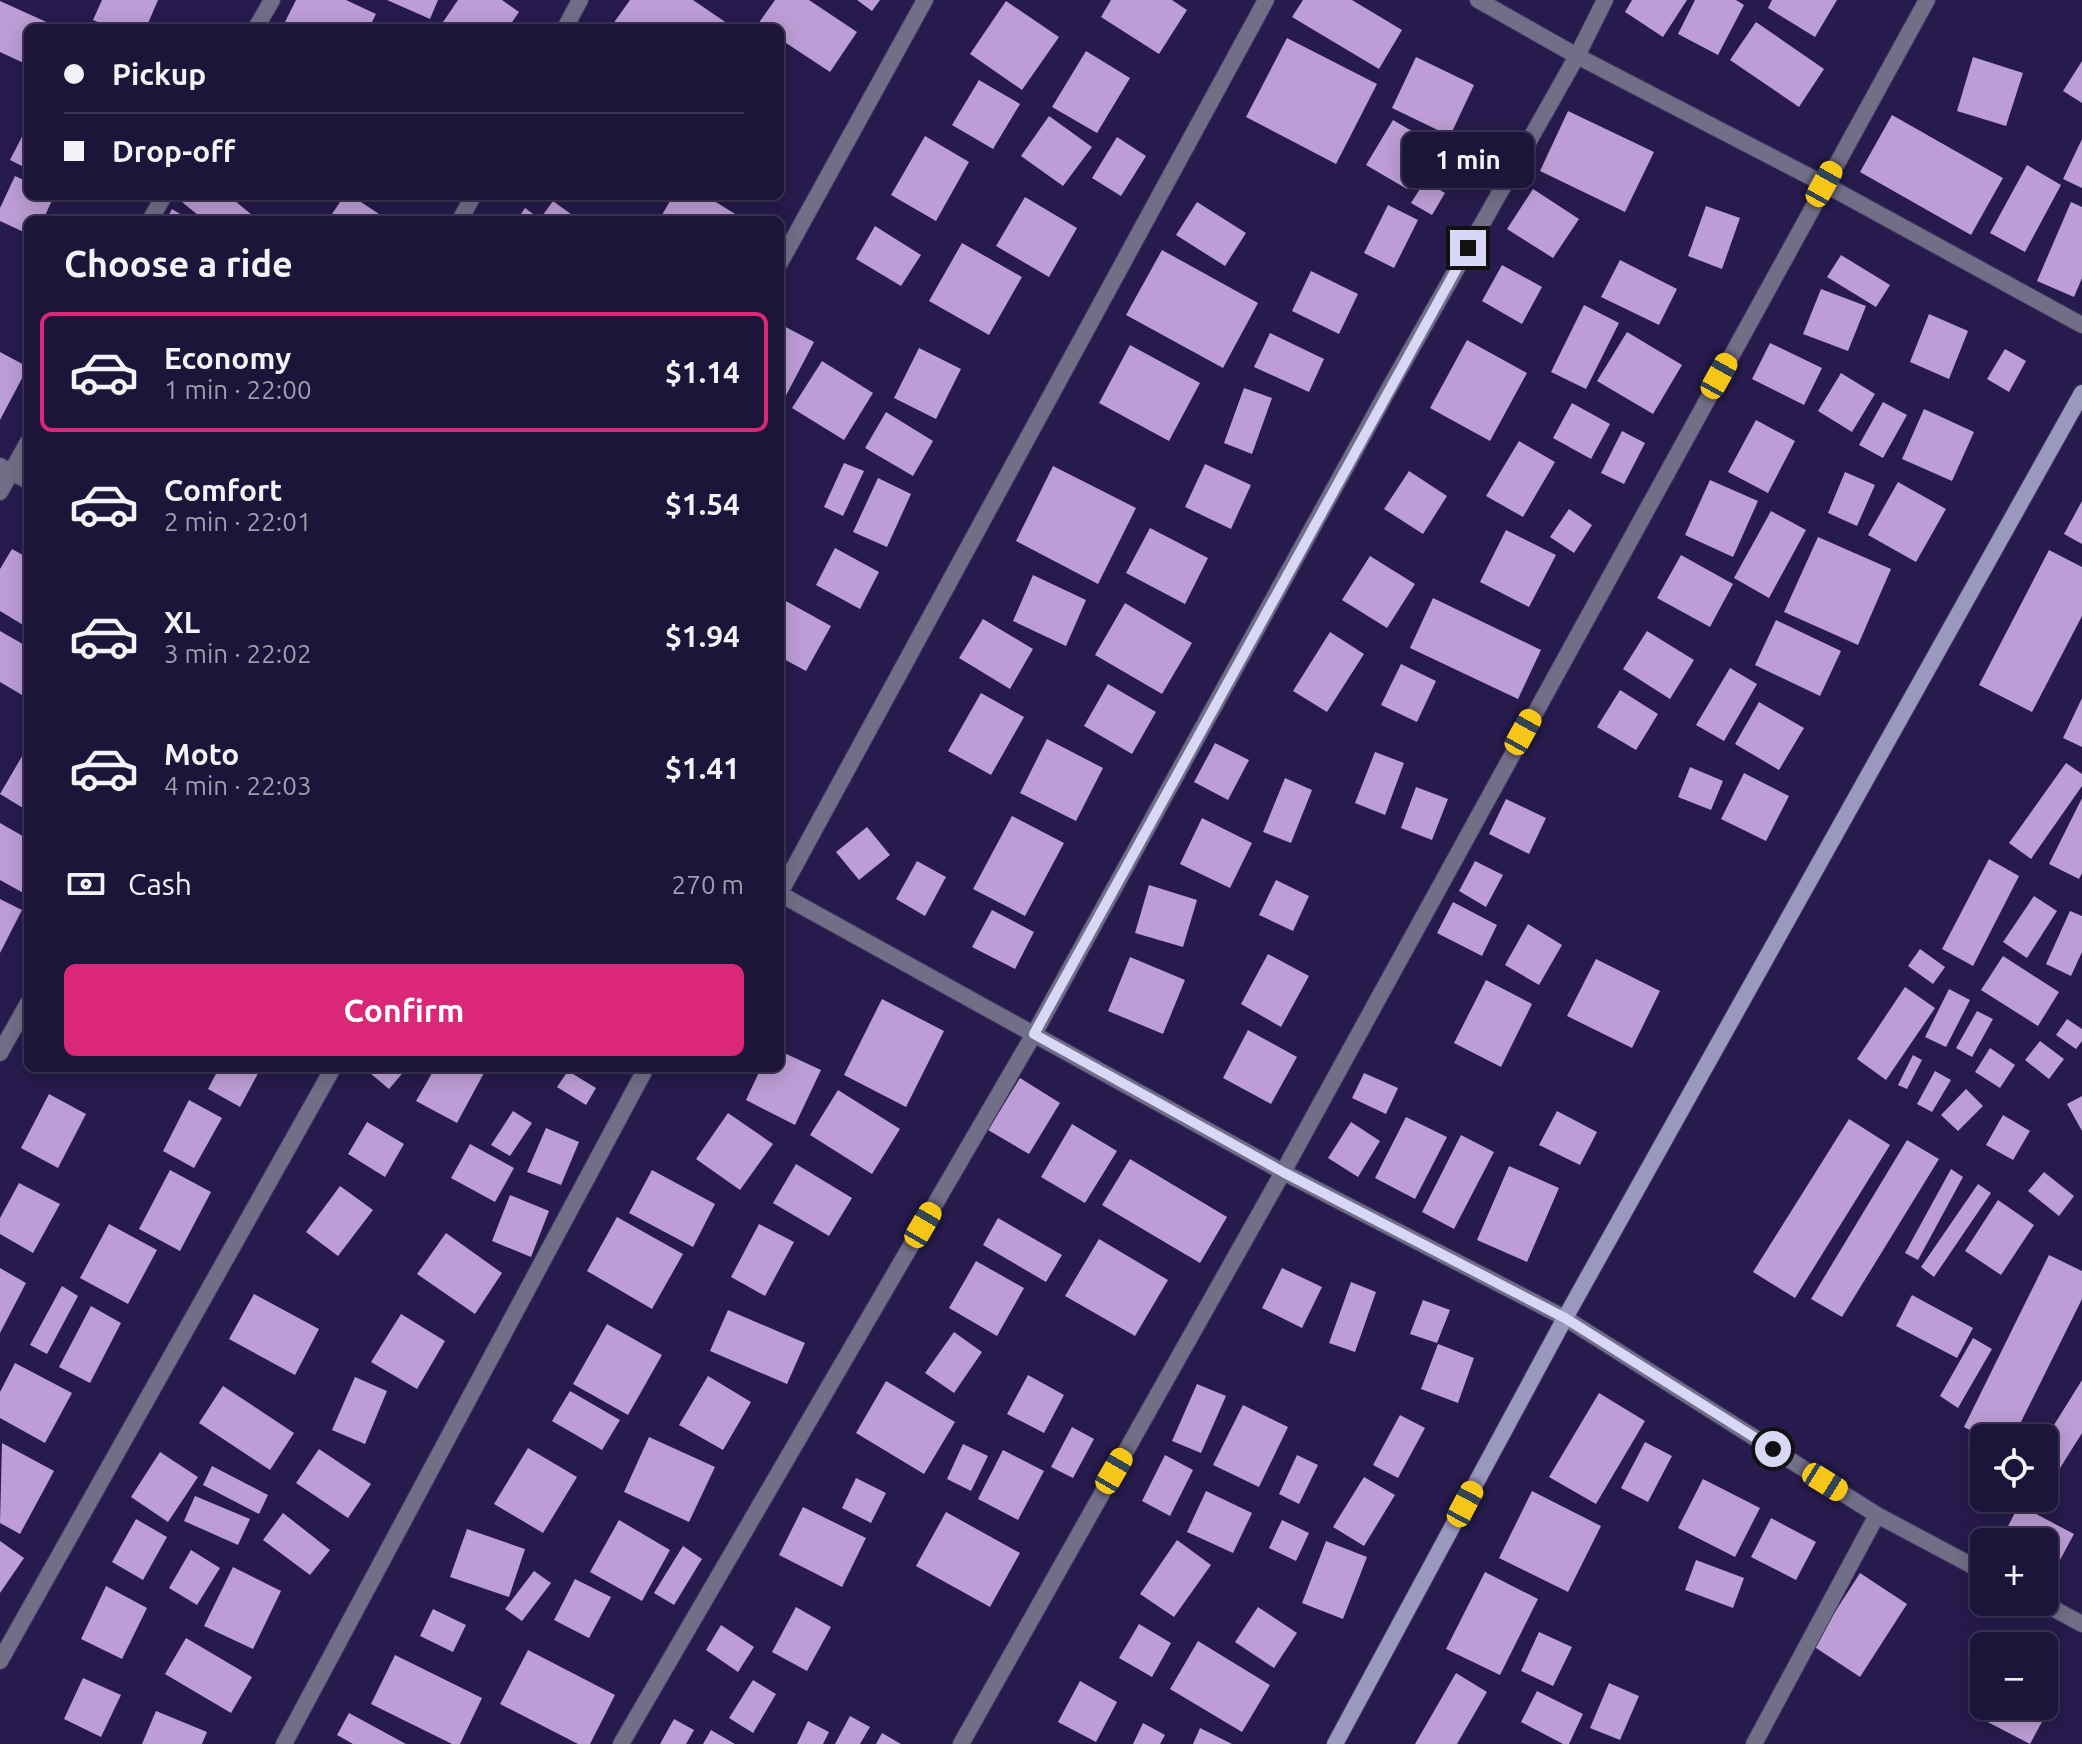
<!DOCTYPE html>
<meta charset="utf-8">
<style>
body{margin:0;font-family:Ubuntu,sans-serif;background:#292144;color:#f1f3f6;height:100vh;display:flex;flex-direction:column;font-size:30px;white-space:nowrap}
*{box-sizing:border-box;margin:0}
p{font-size:26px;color:#a09eae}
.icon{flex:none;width:44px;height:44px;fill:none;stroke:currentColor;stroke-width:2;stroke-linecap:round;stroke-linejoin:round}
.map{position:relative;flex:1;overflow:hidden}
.panel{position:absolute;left:24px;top:216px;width:760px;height:856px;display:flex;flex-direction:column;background:#1c1439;border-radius:12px;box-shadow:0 4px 20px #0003,0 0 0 2px #3a3353}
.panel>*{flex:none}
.guide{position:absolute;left:24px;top:24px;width:760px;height:176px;border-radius:12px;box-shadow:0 4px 20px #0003,0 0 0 2px #3a3353;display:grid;align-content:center;height:176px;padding:0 40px;background:#1c1439}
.fabs{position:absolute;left:1970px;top:1424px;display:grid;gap:16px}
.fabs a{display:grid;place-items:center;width:88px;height:88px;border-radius:12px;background:#1c1439;box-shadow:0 4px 20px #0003,0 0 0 2px #3a3353;font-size:40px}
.end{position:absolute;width:36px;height:36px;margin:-18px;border:10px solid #d9d7f6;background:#111;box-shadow:0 0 0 4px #111}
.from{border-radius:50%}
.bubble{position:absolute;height:56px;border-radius:12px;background:#1c1439;box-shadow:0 4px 20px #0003,0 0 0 2px #3a3353;font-size:26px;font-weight:700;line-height:56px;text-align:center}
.car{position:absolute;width:24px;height:48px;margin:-24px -12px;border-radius:10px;box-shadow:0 0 6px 2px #0007;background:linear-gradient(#f5c518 24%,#345 0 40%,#f5c518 0 76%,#345 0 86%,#f5c518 0)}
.guide b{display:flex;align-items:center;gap:28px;height:76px;font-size:30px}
.guide b+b{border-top:2px solid #3a3353}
.guide i{width:20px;height:20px;background:#f1f3f6}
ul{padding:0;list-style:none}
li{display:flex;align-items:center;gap:24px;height:120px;margin:0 16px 12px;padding:0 24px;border:4px solid transparent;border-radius:12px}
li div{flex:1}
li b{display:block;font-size:30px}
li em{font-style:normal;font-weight:700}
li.on{border-color:#db2777}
li>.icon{width:72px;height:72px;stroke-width:1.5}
h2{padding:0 40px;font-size:36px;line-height:96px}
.pay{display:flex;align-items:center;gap:20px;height:88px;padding:0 40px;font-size:30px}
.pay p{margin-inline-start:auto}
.cta{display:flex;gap:16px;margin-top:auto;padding:16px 40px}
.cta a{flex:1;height:92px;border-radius:12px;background:#db2777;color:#fff;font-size:32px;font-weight:700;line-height:92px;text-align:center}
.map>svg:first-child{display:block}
.building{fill:#bc9dd5}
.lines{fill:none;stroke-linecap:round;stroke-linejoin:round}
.street-casing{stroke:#3f3564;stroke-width:18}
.secondary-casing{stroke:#3f3564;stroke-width:18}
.street{stroke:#716e87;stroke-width:16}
.secondary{stroke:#9b98c0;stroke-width:16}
.route{stroke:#d9d7f6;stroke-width:10}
</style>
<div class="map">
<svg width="2082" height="1744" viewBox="0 0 2082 1744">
<rect width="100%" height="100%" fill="#261b4c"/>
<path class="building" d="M102,0H158L146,28H112L93,20Z
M296,0H346L376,14L369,28H282Z
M387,0H438L430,19Z
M458,0H502L519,12L508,28H439Z
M630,0H693L734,28H610Z
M775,0H809L857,32L830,72L780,39V28H764L758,24Z
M857,0H880L872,11Z
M1111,0H1172L1187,10L1159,54L1101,17Z
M1303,0H1352L1402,30L1379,69L1292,17Z
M1632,0H1687L1663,37L1625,12Z
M1695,0H1736L1744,5L1718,55L1678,34Z
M1772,0H1837L1815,37L1768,8Z
M0,1L53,25L52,28H28V65L0,52Z
M1006,1L1059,37L1022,90L970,54Z
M1756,22L1824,69L1799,107L1730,60Z
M1287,38L1377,84L1336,164L1246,117Z
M1086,51L1130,78L1097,133L1052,107Z
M1416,57L1474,85L1450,136L1392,108Z
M1973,57L2023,73L2006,126L1957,111Z
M2082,61V103L2063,91Z
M979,80L1020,104L993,149L952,125Z
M1568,111L1654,152L1625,212L1540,171Z
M1892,115L2003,178L1971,235L1860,172Z
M1049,116L1092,147L1063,186L1021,156Z
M1393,120L1434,144L1407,189L1366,165Z
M28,125V169L10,160Z
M925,136L969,162L936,221L891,195Z
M1117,137L1146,156L1121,196L1092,178Z
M2082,139V188L2063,179Z
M2027,165L2061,185L2025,252L1990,233Z
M15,176L28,182V196H54L43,220H28V234L0,221V208Z
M1425,181L1445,193L1432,215L1411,203Z
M1533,189L1579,219L1553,258L1507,229Z
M187,196H229L258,220H204L182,202Z
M344,196H352L388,220H328Z
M673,196H706L745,220H659Z
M1025,197L1077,228L1049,277L996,246Z
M553,201L579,220H517L525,208L540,219Z
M1197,202L1246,233L1225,266L1176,235Z
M2071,202L2082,207V278L2074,297L2037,281Z
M1388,205L1418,220L1394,268L1364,253Z
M1706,206L1740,218L1722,269L1688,256Z
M172,209L190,220H166Z
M875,226L921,255L901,286L856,259Z
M962,243L1022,277L989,335L929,301Z
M1162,250L1258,303L1223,368L1126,315Z
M1841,255L1890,285L1876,307L1827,277Z
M1620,260L1677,289L1659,325L1601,297Z
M1502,265L1542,287L1522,324L1482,301Z
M1311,271L1358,294L1339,334L1292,311Z
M1821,289L1866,306L1848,351L1803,334Z
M1584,305L1619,323L1586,389L1551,372Z
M1929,314L1968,331L1949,379L1910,362Z
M780,324L814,342L780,407Z
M1627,332L1682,365L1653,414L1597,381Z
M1270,333L1324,359L1309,392L1254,367Z
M1467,340L1527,373L1490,441L1430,408Z
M1770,343L1822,368L1804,405L1752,379Z
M1130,345L1200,383L1169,441L1099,403Z
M919,348L961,369L936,419L894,398Z
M2005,349L2026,361L2009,392L1987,379Z
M0,352L28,367L0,420Z
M822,361L873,393L844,440L792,408Z
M1841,373L1875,394L1852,432L1818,411Z
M1244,388L1272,398L1252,454L1224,443Z
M1883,402L1907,415L1883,458L1859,445Z
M1572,403L1610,424L1591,459L1553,438Z
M1924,409L1974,432L1952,481L1902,459Z
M886,412L933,441L913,476L865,448Z
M1756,420L1795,441L1768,493L1728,472Z
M1622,431L1645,443L1624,484L1601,473Z
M1519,441L1555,462L1523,517L1486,496Z
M844,463L864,471L843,516L824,507Z
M1205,464L1251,485L1231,529L1185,507Z
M1053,466L1136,508L1098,584L1016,541Z
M1409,471L1447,496L1423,534L1384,509Z
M1845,472L1875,485L1857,526L1828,513Z
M878,478L911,494L887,547L853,532Z
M1710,480L1758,501L1733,557L1685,535Z
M1898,482L1946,509L1916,562L1868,535Z
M2082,501V544L2064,534Z
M1569,509L1592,525L1574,553L1550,537Z
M1771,511L1806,530L1769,598L1734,578Z
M1150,528L1208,558L1185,604L1126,573Z
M1506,530L1556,555L1529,607L1480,582Z
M1818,537L1891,569L1858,645L1784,612Z
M835,548L879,572L860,609L816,585Z
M12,549L28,558V628L0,611V569Z
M2049,550L2082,567V616L2032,712L1979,685Z
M1681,555L1733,584L1710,627L1657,598Z
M1370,556L1415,584L1387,628L1342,600Z
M1033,575L1086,600L1066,646L1013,621Z
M1433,598L1541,650L1518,699L1410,648Z
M784,600L831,626L806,671L780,657V607Z
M1125,603L1192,643L1162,694L1095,655Z
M983,619L1033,649L1010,689L959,658Z
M1776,620L1841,651L1820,696L1755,665Z
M0,631L28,647V684L22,695L0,682Z
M1647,631L1694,660L1670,699L1623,669Z
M1330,632L1364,654L1327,712L1293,691Z
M1401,664L1436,681L1417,722L1381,705Z
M1730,668L1757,684L1724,741L1696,725Z
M1108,684L1156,712L1132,754L1084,726Z
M1620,690L1658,714L1636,750L1597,727Z
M981,693L1024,717L991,775L948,751Z
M2082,698V747L2063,738Z
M1759,702L1804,728L1779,770L1735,744Z
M1047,739L1103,768L1076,821L1020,793Z
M1215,743L1249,760L1228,800L1194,782Z
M28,746V811L0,794Z
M1375,752L1404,763L1385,815L1355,803Z
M2066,763L2082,774V786L2031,859L2009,843Z
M1690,767L1723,781L1711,810L1678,797Z
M1744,773L1789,796L1766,841L1721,819Z
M1285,778L1312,790L1291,843L1263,832Z
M1416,787L1448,799L1432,840L1401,828Z
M2082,798V873L2079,879L2049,864Z
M1506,799L1546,818L1529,854L1489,834Z
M1012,816L1064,843L1025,916L973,889Z
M1202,818L1252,843L1230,888L1180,864Z
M0,823L28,839L27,895L0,880Z
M867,827L890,855L859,880L836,852Z
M1989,859L2019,876L1973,966L1942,949Z
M917,861L946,877L925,916L896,899Z
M1475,861L1503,875L1486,907L1459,891Z
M1276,880L1309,896L1293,931L1259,915Z
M1149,885L1197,900L1183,947L1135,933Z
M2034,896L2057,911L2027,958L2003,942Z
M0,899L22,910L0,953Z
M1453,902L1497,925L1482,956L1437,933Z
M992,910L1034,932L1015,969L972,947Z
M2070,911L2082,916V952L2071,976L2046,964Z
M1528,924L1562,945L1539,985L1505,965Z
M1920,949L1945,967L1933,984L1908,966Z
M1268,954L1309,976L1281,1027L1241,1004Z
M2003,956L2059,992L2038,1026L1981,990Z
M1130,957L1185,980L1163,1034L1108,1011Z
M1596,959L1660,991L1632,1048L1567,1016Z
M1486,980L1532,1004L1501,1067L1454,1043Z
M1905,987L1935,1008L1886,1080L1857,1059Z
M1949,989L1970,1000L1946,1047L1925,1037Z
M882,999L944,1031L906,1107L844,1075Z
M1977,1011L1993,1019L1972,1057L1956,1048Z
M2067,1019L2082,1029V1041L2076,1049L2056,1035Z
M1248,1030L1297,1057L1271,1104L1223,1078Z
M2040,1041L2064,1059L2049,1079L2025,1060Z
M1990,1048L2015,1065L2000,1088L1975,1072Z
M780,1051L821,1070L795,1125L746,1100L761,1068H780Z
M1913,1055L1922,1060L1907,1089L1898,1085Z
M219,1068H261L240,1107L208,1089Z
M364,1068H407L389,1089Z
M435,1068H479L485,1071L457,1123L416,1101Z
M568,1071L596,1088L586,1105L557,1087Z
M1935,1071L1951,1080L1932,1112L1917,1104Z
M1364,1073L1398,1088L1386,1114L1352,1098Z
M1020,1078L1060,1103L1029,1154L988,1130Z
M1966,1089L1983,1106L1958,1131L1941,1115Z
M838,1090L900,1129L872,1174L810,1135Z
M49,1094L86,1114L58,1168L21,1148Z
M2082,1096V1131L2067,1104Z
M189,1100L222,1118L194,1168L163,1151Z
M513,1111L532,1123L510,1156L491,1145Z
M1557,1111L1597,1132L1580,1165L1539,1145Z
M728,1113L773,1144L740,1190L696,1159Z
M2003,1115L2030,1131L2013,1160L1986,1145Z
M1406,1117L1447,1137L1415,1199L1375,1178Z
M1849,1119L1890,1145L1795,1298L1753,1272Z
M367,1122L404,1144L385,1177L348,1154Z
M1351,1122L1380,1141L1358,1177L1328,1158Z
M1072,1124L1117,1151L1085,1203L1041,1177Z
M546,1128L579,1142L561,1185L527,1172Z
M1461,1135L1494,1152L1454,1229L1422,1212Z
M1907,1140L1939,1159L1842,1317L1811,1299Z
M470,1144L514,1168L495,1202L451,1178Z
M1130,1159L1227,1217L1200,1263L1102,1205Z
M796,1164L852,1198L829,1236L773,1203Z
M1509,1166L1559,1188L1527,1262L1477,1240Z
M1951,1169L1963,1177L1918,1260L1905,1253Z
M170,1170L211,1192L180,1251L139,1229Z
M652,1170L715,1204L693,1247L629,1213Z
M2044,1172L2074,1196L2059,1216L2028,1191Z
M19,1183L60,1204L33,1253L0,1234V1218Z
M1978,1184L1991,1193L1934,1277L1921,1267Z
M340,1186L373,1210L338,1256L306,1232Z
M510,1195L549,1211L531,1257L492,1241Z
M1998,1200L2034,1225L2001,1275L1965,1251Z
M617,1217L683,1254L652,1309L587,1271Z
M998,1218L1062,1255L1046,1282L983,1245Z
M109,1224L157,1250L128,1304L80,1278Z
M759,1224L794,1242L765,1296L731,1277Z
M446,1233L502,1273L475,1314L417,1274Z
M1099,1239L1168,1280L1135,1336L1065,1296Z
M2049,1255L2082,1271V1299L2013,1438H1985L1964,1427Z
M976,1261L1024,1288L997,1336L949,1308Z
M0,1268L26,1283L0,1333Z
M1282,1268L1322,1287L1302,1328L1262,1308Z
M1351,1282L1376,1292L1355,1352L1329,1343Z
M62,1286L78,1296L47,1354L30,1345Z
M254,1294L319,1329L295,1375L229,1339Z
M1912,1295L1973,1328L1957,1358L1896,1326Z
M1423,1300L1450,1310L1437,1343L1410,1334Z
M91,1306L121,1323L90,1383L59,1367Z
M728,1310L805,1343L787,1384L710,1351Z
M401,1314L445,1341L417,1389L371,1362Z
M607,1324L662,1355L628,1415L573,1384Z
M954,1332L982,1352L954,1393L925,1373Z
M1973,1338L1992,1349L1958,1408L1940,1396Z
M1438,1344L1474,1358L1458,1403L1421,1389Z
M15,1363L72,1393L45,1443L0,1418V1392Z
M1028,1375L1064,1395L1044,1433L1007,1414Z
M708,1376L751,1402L723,1450L679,1425Z
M355,1377L387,1391L365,1444L332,1430Z
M2082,1380V1433L2047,1489L2044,1487V1441Z
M886,1381L955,1422L924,1474L856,1433Z
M1197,1384L1226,1396L1201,1453L1172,1441Z
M223,1386L294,1433L270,1470L199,1423Z
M570,1391L620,1420L602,1450L552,1421Z
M1599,1393L1645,1421L1596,1504L1549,1477Z
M1243,1405L1288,1427L1259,1487L1213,1465Z
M1400,1415L1425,1428L1398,1478L1373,1465Z
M1072,1427L1094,1439L1073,1478L1051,1467Z
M649,1437L715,1467L689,1522L624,1492Z
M1645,1442L1672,1456L1648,1502L1621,1488Z
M2,1443L54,1471L20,1534L0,1523Z
M963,1444L988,1456L971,1491L947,1479Z
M528,1448L577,1477L543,1533L494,1504Z
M319,1449L371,1484L348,1518L296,1483Z
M1003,1450L1044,1471L1018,1520L978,1499Z
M160,1452L198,1477L168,1522L131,1497Z
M1165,1455L1193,1470L1170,1516L1142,1501Z
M1297,1455L1318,1465L1299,1504L1279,1494Z
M212,1466L268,1495L259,1514L203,1485Z
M1364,1477L1395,1495L1364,1546L1333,1527Z
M856,1478L886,1493L871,1523L842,1508Z
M1703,1479L1760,1508L1735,1557L1678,1528Z
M1206,1491L1252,1513L1233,1553L1187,1532Z
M1532,1491L1601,1526L1568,1592L1499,1558Z
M195,1496L250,1519L238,1545L184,1521Z
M2019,1505L2074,1534L2060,1560L2044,1552V1542H2025L2005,1532Z
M803,1507L866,1538L842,1587L779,1555Z
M946,1512L1020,1553L990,1607L916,1566Z
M283,1513L330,1550L310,1575L263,1540Z
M1771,1518L1816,1542L1796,1580L1751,1557Z
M136,1519L167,1537L143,1580L112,1562Z
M619,1520L670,1550L642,1601L590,1572Z
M1282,1520L1309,1533L1296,1561L1269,1548Z
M467,1529L525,1549L509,1597L450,1577Z
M1177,1540L1211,1565L1174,1617L1140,1594Z
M0,1541L24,1558L0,1593Z
M1326,1541L1367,1557L1343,1619L1302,1603Z
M683,1546L702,1559L674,1605L654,1593Z
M191,1550L220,1568L197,1605L169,1588Z
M1696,1560L1744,1578L1733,1608L1685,1590Z
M233,1567L281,1591L253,1649L204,1626Z
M534,1571L551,1583L522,1621L505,1609Z
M1485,1572L1538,1599L1500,1675L1446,1649Z
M1860,1573L1907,1604L1860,1677L1813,1646Z
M575,1579L611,1597L589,1638L554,1620Z
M106,1586L147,1608L122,1659L81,1639Z
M796,1607L831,1627L807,1671L772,1652Z
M1258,1607L1297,1633L1274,1668L1235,1642Z
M433,1609L466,1625L453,1652L420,1636Z
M1139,1624L1171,1643L1152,1677L1119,1658Z
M721,1625L754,1647L738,1672L706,1650Z
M1539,1632L1572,1647L1553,1686L1521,1671Z
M186,1638L252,1677L231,1713L165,1674Z
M1198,1641L1270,1685L1242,1732L1170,1689Z
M528,1650L615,1695L590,1744H578L500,1704Z
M395,1655L482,1698L460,1744H452L371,1704Z
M1456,1673L1487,1692L1457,1744H1415Z
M83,1678L121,1695L101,1737L64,1719Z
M753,1680L776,1694L753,1733L729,1718Z
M1080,1681L1117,1702L1096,1742L1058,1722Z
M1609,1683L1639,1696L1620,1740L1590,1728Z
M2044,1687L2057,1694L2030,1744L1978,1717L1984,1706H2044Z
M1537,1691L1583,1714L1569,1744H1563L1521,1722Z
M156,1711L207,1732L202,1744H142Z
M349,1713L406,1744H353L337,1735Z
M850,1716L870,1727L860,1744H835Z
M674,1719L694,1730L686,1744H660Z
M808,1721L829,1732L823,1744H797Z
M1143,1723L1165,1735L1160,1744H1133Z
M1200,1728L1232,1744H1193Z
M711,1730L735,1744H703Z
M882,1733L901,1744H876Z"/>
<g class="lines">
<defs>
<path id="street" d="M1478,0L1577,56L1824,184L2082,325
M256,28L272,0
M565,28L580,0
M150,220L164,196
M460,220L473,196
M780,263L925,0
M0,466L28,481
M0,492L28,442
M780,893L1266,0
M780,894L1283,1172L1565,1318L1877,1515L1984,1572
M0,1053L28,1003
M2041,1602L2082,1624
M0,1661L333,1068
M284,1744L646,1068
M621,1744L1034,1034L1391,385L1577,56L1605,0
M961,1744L1283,1172L1927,0
M1754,1744L1877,1515"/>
<path id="secondary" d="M1335,1744L1565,1318L2082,393"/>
</defs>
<use href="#street" class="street-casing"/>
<use href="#secondary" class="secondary-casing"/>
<use href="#street" class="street"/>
<use href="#secondary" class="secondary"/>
</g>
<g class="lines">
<path class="route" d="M1468,248L1034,1034L1283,1172L1565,1318L1773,1449"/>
</g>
</svg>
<div class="fabs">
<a><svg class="icon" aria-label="locate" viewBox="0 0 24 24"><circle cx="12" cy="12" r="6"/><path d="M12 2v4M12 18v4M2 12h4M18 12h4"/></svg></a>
<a>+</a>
<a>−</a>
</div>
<i class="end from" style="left:1773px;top:1449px"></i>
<i class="end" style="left:1468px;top:248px"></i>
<div class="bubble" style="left:1402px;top:132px;width:132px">1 min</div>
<i class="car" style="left:1824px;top:184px;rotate:29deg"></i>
<i class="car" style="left:1719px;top:376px;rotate:29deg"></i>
<i class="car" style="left:1523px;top:732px;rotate:29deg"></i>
<i class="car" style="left:923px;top:1225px;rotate:30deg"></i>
<i class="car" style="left:1114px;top:1471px;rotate:30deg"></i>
<i class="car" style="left:1825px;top:1482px;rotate:122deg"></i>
<i class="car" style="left:1465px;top:1504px;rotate:28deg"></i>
<div class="guide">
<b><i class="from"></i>Pickup</b>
<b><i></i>Drop-off</b>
</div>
<section class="panel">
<h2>Choose a ride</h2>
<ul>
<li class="on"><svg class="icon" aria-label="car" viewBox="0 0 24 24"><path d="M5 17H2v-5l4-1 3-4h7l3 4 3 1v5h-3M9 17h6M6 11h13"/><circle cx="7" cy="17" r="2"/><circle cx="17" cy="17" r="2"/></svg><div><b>Economy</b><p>1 min · 22:00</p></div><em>$1.14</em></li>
<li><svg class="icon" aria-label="car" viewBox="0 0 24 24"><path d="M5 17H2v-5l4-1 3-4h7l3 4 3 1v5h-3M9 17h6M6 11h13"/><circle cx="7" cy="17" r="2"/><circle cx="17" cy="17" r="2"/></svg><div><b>Comfort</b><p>2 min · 22:01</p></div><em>$1.54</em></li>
<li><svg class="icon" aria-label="car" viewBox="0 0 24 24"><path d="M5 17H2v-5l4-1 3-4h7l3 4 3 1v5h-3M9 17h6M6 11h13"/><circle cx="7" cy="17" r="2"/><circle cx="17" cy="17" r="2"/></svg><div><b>XL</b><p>3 min · 22:02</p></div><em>$1.94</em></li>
<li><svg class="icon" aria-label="car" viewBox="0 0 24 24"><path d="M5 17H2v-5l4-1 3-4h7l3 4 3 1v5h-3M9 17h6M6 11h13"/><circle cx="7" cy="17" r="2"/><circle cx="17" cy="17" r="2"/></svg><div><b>Moto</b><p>4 min · 22:03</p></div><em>$1.41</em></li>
</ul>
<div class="pay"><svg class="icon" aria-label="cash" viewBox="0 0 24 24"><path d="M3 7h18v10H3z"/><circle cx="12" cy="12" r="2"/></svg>Cash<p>270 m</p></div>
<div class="cta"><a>Confirm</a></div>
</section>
</div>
